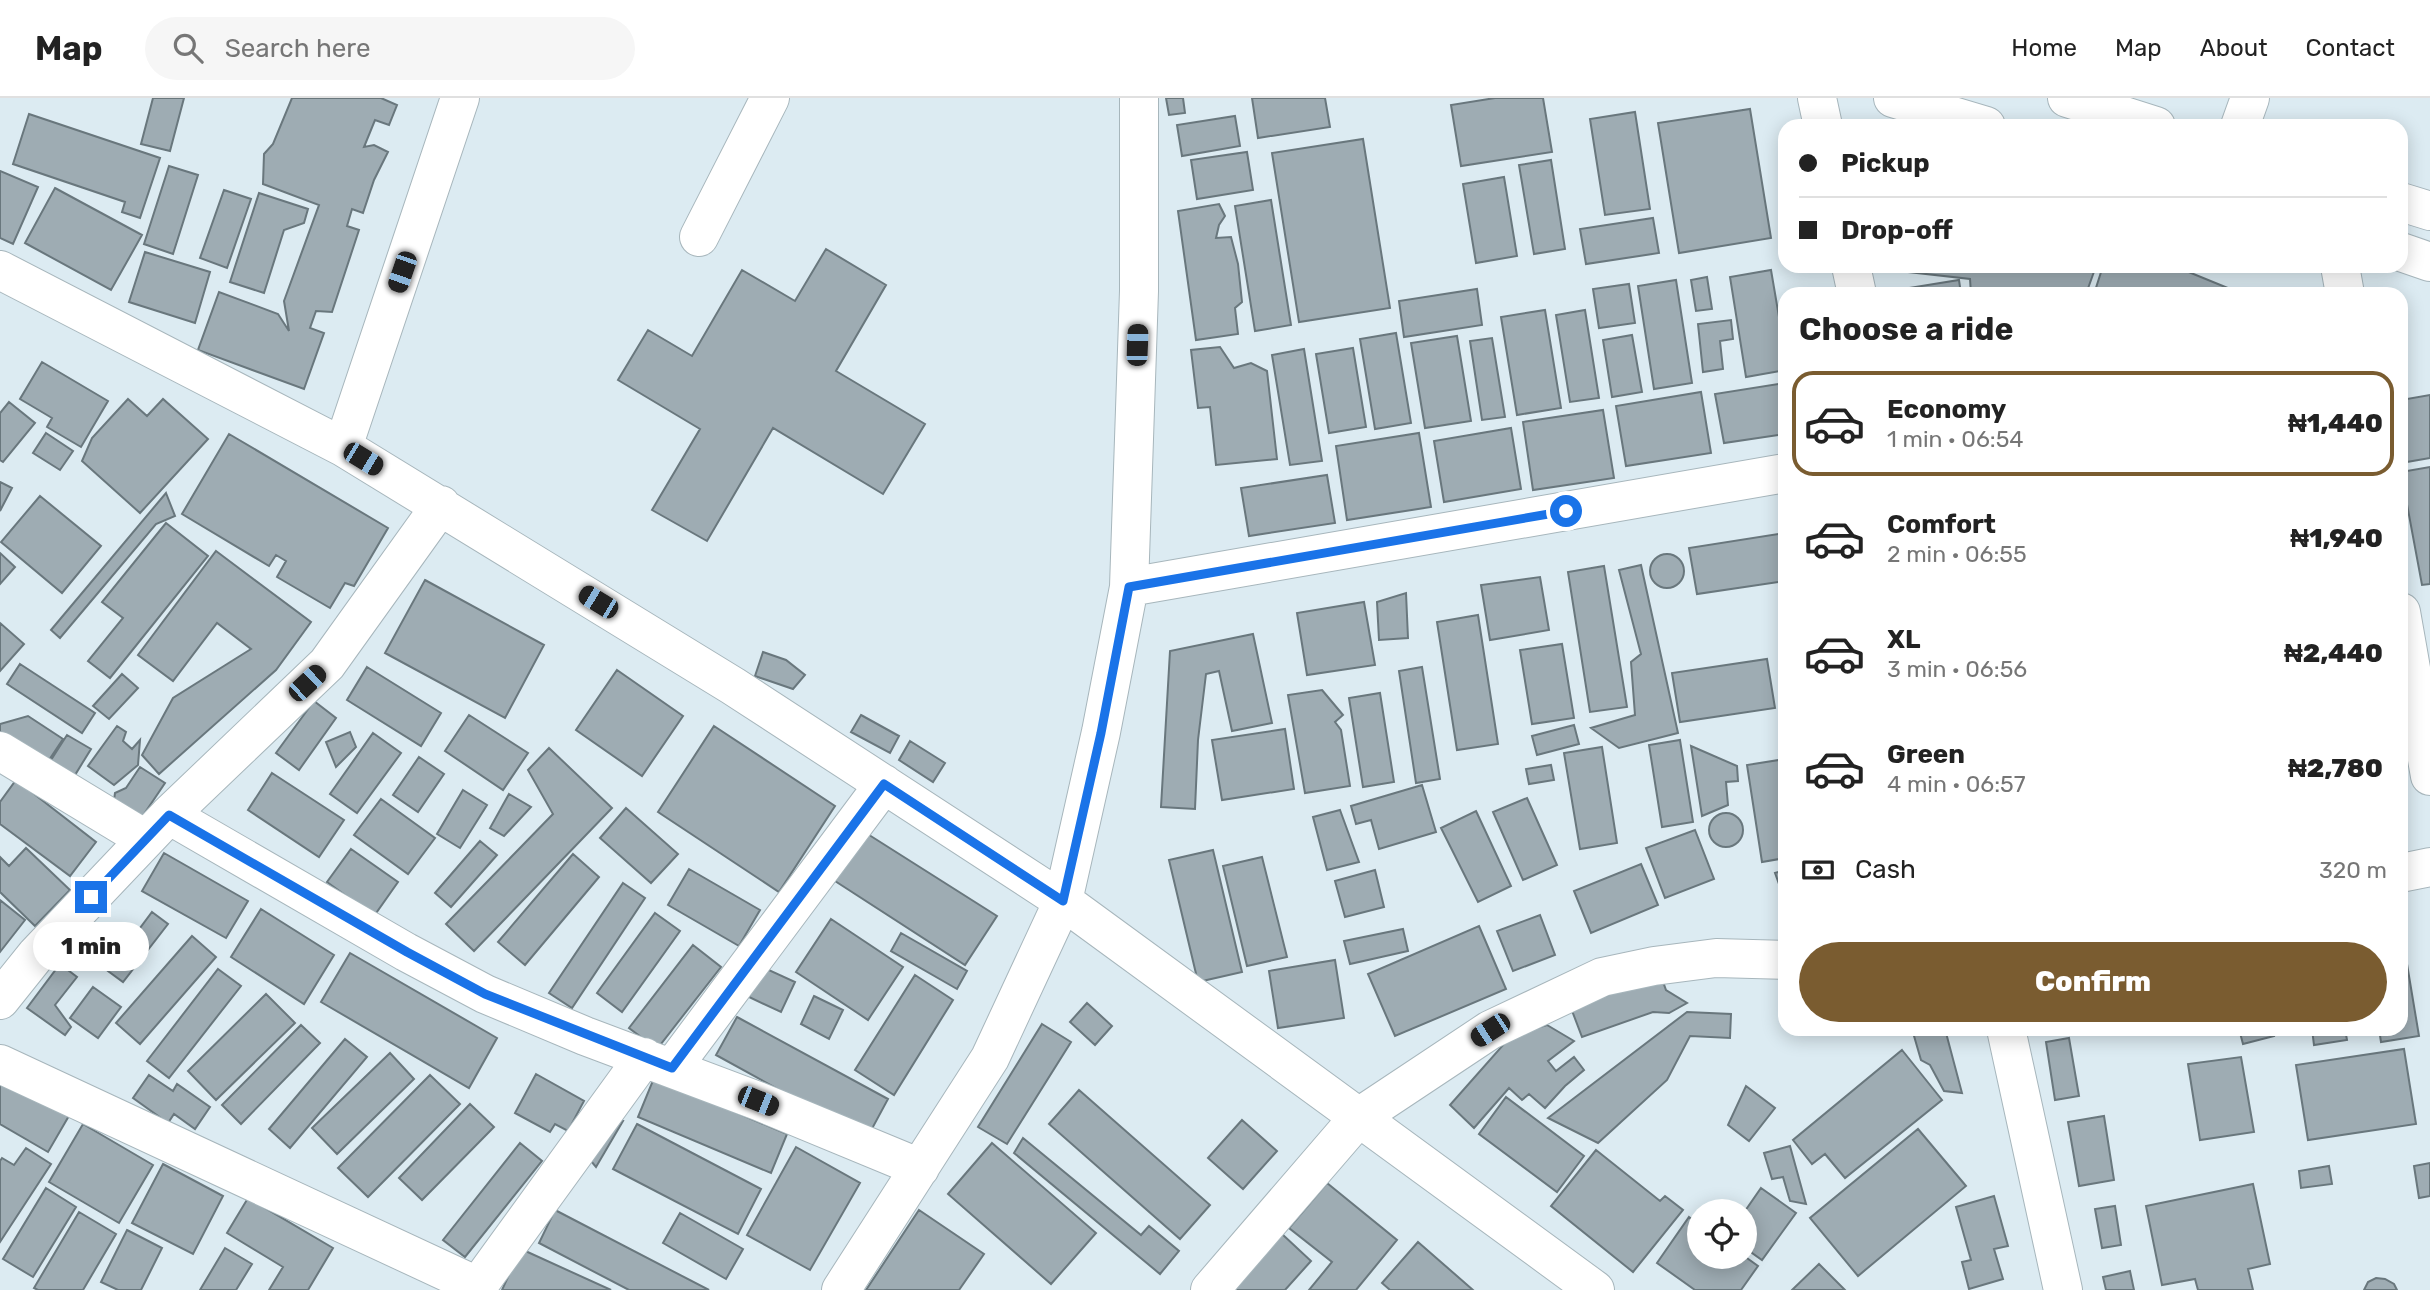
<!DOCTYPE html>
<meta charset="utf-8">
<style>
body{margin:0;font-family:Rubik,sans-serif;background:#f6f6f6;color:#222;height:100vh;display:flex;flex-direction:column;font-size:26px;white-space:nowrap}
*{box-sizing:border-box;margin:0}
p{font-size:23px;color:#767676}
.icon{flex:none;width:38px;height:38px;fill:none;stroke:currentColor;stroke-width:2;stroke-linecap:round;stroke-linejoin:round}
.map{position:relative;flex:1;overflow:hidden}
.panel{position:absolute;left:1778px;top:189px;width:630px;height:749px;display:flex;flex-direction:column;background:#fff;border-radius:21px;box-shadow:0 4px 18px #0003}
.panel>*{flex:none}
.hud{position:absolute;left:1778px;top:21px;width:630px;height:154px;border-radius:21px;box-shadow:0 4px 18px #0003;display:grid;align-content:center;height:154px;padding:0 21px;background:#fff}
.fabs{position:absolute;left:1687px;top:1101px;display:grid;gap:14px}
.fabs a{display:grid;place-items:center;width:70px;height:70px;border-radius:50%;background:#fff;box-shadow:0 4px 18px #0003;font-size:35px}
.end{position:absolute;width:32px;height:32px;margin:-16px;border:9px solid #1a73e8;background:#fff;box-shadow:0 0 0 4px #fff}
.from{border-radius:50%}
.bubble{position:absolute;height:49px;border-radius:24px;background:#fff;box-shadow:0 4px 18px #0003;font-size:23px;font-weight:800;line-height:49px;text-align:center}
.car{position:absolute;width:21px;height:42px;margin:-21px -10px;border-radius:9px;box-shadow:0 0 5px 2px #0007;background:linear-gradient(#222 24%,#8ab4d8 0 40%,#222 0 76%,#8ab4d8 0 86%,#222 0)}
.hud b{display:flex;align-items:center;gap:24px;height:66px;font-size:26px}
.hud b+b{border-top:2px solid #e0e0e0}
.hud i{width:18px;height:18px;background:#222}
ul{padding:0;list-style:none}
li{display:flex;align-items:center;gap:21px;height:105px;margin:0 14px 10px;padding:0 7px;border:4px solid transparent;border-radius:21px}
li div{flex:1}
li b{display:block;font-size:26px}
li em{font-style:normal;font-weight:800}
li.current{border-color:#7a5c30}
li>.icon{width:63px;height:63px;stroke-width:1.5}
h2{padding:0 21px;font-size:32px;line-height:84px}
.pay{display:flex;align-items:center;gap:18px;height:77px;padding:0 21px;font-size:26px}
.pay p{margin-inline-start:auto}
.action{display:flex;gap:14px;margin-top:auto;padding:14px 21px}
.action a{flex:1;height:80px;border-radius:42px;background:#7a5c30;color:#fff;font-size:28px;font-weight:800;line-height:80px;text-align:center}
header{display:flex;align-items:center;gap:42px;box-sizing:border-box;height:98px;padding:0 35px;background:#fff;border-bottom:2px solid #e0e0e0}
header strong{font-size:33px}
nav{display:flex;gap:38px;margin-inline-start:auto;font-size:24px}
.search{width:490px;height:63px;background:#f6f6f6;display:flex;align-items:center;gap:18px;box-sizing:border-box;padding:0 24px;border-radius:38px;color:#767676;font-size:26px}
.map>svg:first-child{display:block}
.building{fill:#9eacb3;stroke:#69777d;stroke-width:2}
.lines{fill:none;stroke-linecap:round;stroke-linejoin:round}
.minor-casing{stroke:#a7b6bc;stroke-width:40}
.major-casing{stroke:#a7b6bc;stroke-width:40}
.minor{stroke:#fff;stroke-width:38}
.major{stroke:#fff;stroke-width:38}
.route{stroke:#1a73e8;stroke-width:9}
</style>
<header>
<strong>Map</strong>
<div class="search"><svg class="icon" aria-label="search" viewBox="0 0 24 24"><circle cx="10" cy="10" r="6"/><path d="M15 15l6 6"/></svg>Search here</div>
<nav><a>Home</a><a>Map</a><a>About</a><a>Contact</a></nav>
</header>
<div class="map">
<svg width="2430" height="1192" viewBox="0 0 2430 1192">
<rect width="100%" height="100%" fill="#dcebf2"/>
<path class="building" d="M153,0H184L170,53L141,46Z
M292,0H381L397,7L389,27L375,22L364,49L374,47L388,54L374,82L363,115L352,111L347,128L359,132L332,214L316,213L310,230L324,235L304,291L198,252L219,194L278,216L289,233L284,203L319,107L263,86L264,56L273,46Z
M1166,0H1183L1185,15L1169,17Z
M1252,0H1325L1330,29L1258,40Z
M1495,0H1543L1552,54L1461,68L1451,7Z
M1750,11L1771,140L1679,155L1658,25Z
M1635,14L1650,111L1605,117L1590,21Z
M29,16L160,60L140,120L122,114L125,104L13,66Z
M1235,18L1240,48L1182,58L1177,27Z
M1363,41L1390,210L1299,224L1272,55Z
M1247,54L1253,92L1197,101L1191,62Z
M1551,62L1565,151L1534,156L1519,67Z
M169,68L198,77L173,156L144,146Z
M0,73L38,89L13,146L0,140Z
M1504,79L1517,158L1476,165L1463,86Z
M55,90L142,137L111,192L25,145Z
M224,92L251,101L227,170L200,160Z
M259,95L308,111L304,125L284,132L264,195L230,184Z
M1271,102L1291,227L1255,233L1235,108Z
M1219,106L1225,118L1219,127L1216,140L1231,139L1238,166L1242,204L1235,210L1238,236L1196,242L1178,113Z
M1653,120L1659,155L1586,166L1580,131Z
M826,151L886,187L836,273L925,326L883,396L773,330L707,443L652,412L700,331L618,282L648,232L692,258L742,172L795,203Z
M145,154L210,174L195,225L129,204Z
M1882,168H2096L2086,196H1971L1970,181L1882,171Z
M2103,168H2174L2240,195L2094,196Z
M1771,172L1785,254V272L1746,279L1730,179Z
M1707,179L1712,211L1696,213L1691,182Z
M1676,182L1692,285L1654,291L1638,188Z
M1959,182L1961,196H1878V195Z
M1629,186L1635,225L1599,230L1593,191Z
M1477,191L1482,227L1404,239L1399,203Z
M1545,212L1561,310L1517,317L1501,219Z
M1585,212L1599,300L1570,304L1556,217Z
M1731,222L1733,241L1720,243L1723,271L1703,274L1698,226Z
M1396,235L1411,325L1375,331L1360,241Z
M1632,237L1642,294L1612,299L1603,242Z
M1457,238L1471,323L1425,330L1411,245Z
M1492,240L1505,319L1482,322L1470,243Z
M1220,249L1234,270L1251,265L1267,273L1277,361L1216,367L1210,309L1198,310L1191,252Z
M1353,250L1366,329L1329,335L1316,256Z
M1304,251L1322,363L1290,367L1272,257Z
M42,264L108,303L81,349L47,329L52,320L20,301Z
M1785,285V336L1724,345L1715,296Z
M1701,294L1711,355L1626,368L1616,308Z
M2430,297V360L2401,365V302Z
M128,301L147,318L163,301L208,341L140,415L82,363L92,340Z
M9,304L35,325L3,364L0,362V315Z
M1603,312L1614,380L1533,392L1523,324Z
M1511,330L1521,391L1444,404L1434,343Z
M46,335L73,353L60,372L33,355Z
M1419,335L1431,409L1347,422L1336,348Z
M229,336L388,430L354,488L345,485L330,510L277,479L286,463L276,457L269,468L182,416Z
M2430,369V486L2422,487L2401,374Z
M1327,377L1335,425L1249,438L1241,390Z
M0,384L12,390L0,413Z
M166,395L175,418L156,426L60,540L51,532Z
M40,398L101,448L62,495L1,444Z
M166,425L208,458L110,580L88,563L123,520L102,504Z
M1785,435V483L1697,496L1689,450Z
M216,453L311,524L276,572L159,676L142,657L173,600L251,551L217,525L173,583L138,557Z
M0,455L15,469L0,486Z
M1650 473a17 17 0 1 1 34 0a17 17 0 1 1-34 0Z
M1641,467L1678,635L1619,650L1591,630L1635,617L1631,564L1641,556L1619,472Z
M1604,468L1627,609L1590,614L1568,474Z
M1540,479L1549,532L1490,542L1481,487Z
M425,482L544,547L505,620L385,555Z
M1406,495L1408,540L1379,542L1377,504Z
M1364,504L1375,567L1307,577L1297,515Z
M1478,517L1498,646L1457,652L1437,524Z
M0,525L24,546L0,573Z
M1253,536L1272,625L1232,633L1219,573L1206,576L1198,642L1195,711L1161,709L1170,553Z
M1562,546L1574,620L1532,626L1520,552Z
M763,554L786,562L805,577L793,591L755,578Z
M1767,561L1775,610L1680,624L1672,575Z
M20,566L95,615L82,635L7,586Z
M367,569L441,615L421,648L347,602Z
M1422,569L1440,681L1416,685L1399,573Z
M617,572L683,618L642,678L576,632Z
M122,576L138,590L109,621L93,608Z
M1322,592L1343,617L1335,624L1341,632L1350,688L1305,695L1288,597Z
M1380,595L1394,684L1363,689L1349,600Z
M314,603L336,620L299,672L276,655Z
M469,617L528,655L503,692L445,653Z
M861,617L899,638L890,655L851,634Z
M28,618L63,641L47,665L0,634V626Z
M1574,627L1579,646L1537,657L1532,638Z
M117,628L126,634L123,643L132,651L140,642L138,667L114,687L88,668Z
M714,628L835,708L779,794L658,714Z
M1285,631L1294,691L1222,702L1212,642Z
M350,634L356,649L336,669L326,644Z
M373,635L401,655L357,715L330,696Z
M67,637L91,651L75,677L51,662Z
M1680,642L1693,724L1662,729L1649,647Z
M910,643L945,665L933,684L899,662Z
M1691,648L1737,668L1738,683L1726,684L1728,707L1702,718Z
M1602,649L1617,745L1580,751L1564,655Z
M549,650L612,710L474,853L446,826L553,716L528,672Z
M419,659L444,676L418,714L393,697Z
M1779,662L1785,698V760L1762,764L1747,667Z
M1551,667L1554,682L1529,686L1526,671Z
M140,669L165,685L142,719L113,709L115,695L126,690Z
M272,675L344,722L319,759L248,712Z
M16,682L96,744L70,778L0,726V704Z
M1422,687L1436,734L1379,751L1371,722L1356,726L1351,708Z
M463,692L487,707L460,750L437,736Z
M509,696L531,709L504,738L490,730Z
M1527,700L1557,767L1523,782L1493,714Z
M381,701L435,740L408,776L354,737Z
M626,710L678,756L651,785L600,740Z
M1340,712L1359,764L1327,772L1313,719Z
M1476,713L1511,788L1478,804L1441,730Z
M1709 732a17 17 0 1 1 34 0a17 17 0 1 1-34 0Z
M1695,732L1714,781L1665,800L1646,750Z
M866,735L997,818L965,867L835,783Z
M480,743L497,757L451,809L435,795Z
M26,750L70,792L35,828L0,794V759L9,768Z
M351,751L398,784L374,818L327,784Z
M1213,752L1242,874L1198,884L1169,762Z
M164,755L248,803L226,840L142,793Z
M573,756L599,779L525,867L498,844Z
M1262,759L1287,859L1247,868L1223,768Z
M1641,766L1658,807L1591,835L1574,793Z
M689,771L760,812L739,848L668,807Z
M1375,772L1384,809L1345,819L1335,783Z
M1785,772V800H1784L1775,775Z
M623,785L645,800L572,910L549,895Z
M0,802L25,822L0,854Z
M261,811L334,857L304,906L231,859Z
M152,814L168,826L123,884L108,873Z
M655,815L680,833L622,914L597,895Z
M1540,817L1555,857L1513,873L1497,833Z
M831,821L903,869L868,922L796,874Z
M1479,828L1506,891L1395,938L1368,876Z
M1403,831L1408,853L1350,866L1344,843Z
M901,835L967,873L957,891L891,853Z
M192,838L216,859L140,946L116,925Z
M693,847L721,869L657,951L629,930Z
M2405,854L2419,938L2381,944L2379,931H2401V855Z
M350,855L497,940L469,990L321,904Z
M1335,862L1344,920L1278,930L1269,873Z
M60,866L77,879L55,907L71,929L65,937L27,910Z
M762,869L795,884L781,914L749,899Z
M218,871L241,888L169,980L147,963Z
M915,877L953,902L894,997L855,972Z
M1661,878L1666,892L1687,905L1669,915L1653,914L1582,939L1571,910Z
M93,889L121,909L98,940L70,920Z
M266,896L295,925L216,1002L188,973Z
M814,898L843,912L829,941L801,926Z
M1087,905L1112,928L1095,947L1070,924Z
M1687,914L1731,916L1730,940L1690,938L1667,982L1598,1045L1548,1020Z
M737,919L888,1001L867,1040L716,957Z
M1042,926L1071,944L1007,1046L978,1029Z
M301,927L320,945L241,1026L222,1007Z
M1547,927L1574,943L1548,963L1556,973L1574,959L1584,972L1565,988L1545,1010L1529,996L1522,1002L1509,990L1474,1030L1450,1007L1511,938Z
M1912,931H1945L1962,995L1944,993L1930,967L1921,962Z
M2239,931H2272L2274,938L2243,946Z
M2312,931H2345L2347,942L2314,947Z
M2069,940L2079,998L2055,1002L2046,944Z
M345,941L367,959L290,1050L269,1031Z
M2404,951L2416,1026L2308,1042L2296,967Z
M1902,952L1942,1002L1845,1080L1825,1056L1812,1066L1793,1042Z
M390,955L414,981L337,1056L312,1030Z
M2241,959L2254,1034L2200,1042L2188,966Z
M0,975L70,1016L48,1054L0,1026Z
M536,976L584,1003L568,1033L555,1026L550,1034L515,1015Z
M149,977L173,993L177,986L210,1009L195,1031L174,1016L168,1025L133,1000Z
M430,977L460,1006L368,1099L338,1070Z
M654,980L787,1036L771,1075L638,1019Z
M1746,988L1775,1010L1749,1043L1728,1027Z
M1079,992L1210,1107L1180,1141L1049,1026Z
M1506,999L1584,1058L1557,1094L1479,1036Z
M470,1006L494,1029L422,1102L399,1080Z
M2104,1018L2114,1082L2079,1088L2068,1024Z
M608,1020L623,1023L596,1069L585,1056Z
M1242,1022L1277,1053L1243,1091L1208,1060Z
M83,1026L153,1067L119,1125L49,1084Z
M637,1026L761,1091L738,1136L613,1071Z
M1918,1031L1966,1088L1858,1178L1810,1120Z
M1023,1040L1141,1137L1149,1128L1179,1153L1160,1176L1014,1055Z
M520,1045L542,1063L465,1159L443,1142Z
M992,1045L1096,1135L1051,1186L948,1096Z
M1790,1048L1806,1106L1790,1103L1783,1079L1772,1081L1764,1055Z
M796,1049L860,1085L810,1172L747,1137Z
M26,1050L51,1066L0,1144V1063L2,1060L14,1067Z
M1596,1052L1660,1103L1665,1098L1683,1112L1633,1174L1551,1108Z
M2430,1065V1098L2419,1100L2414,1068Z
M163,1066L223,1098L193,1156L132,1125Z
M2329,1068L2332,1086L2301,1090L2299,1073Z
M1327,1085L1397,1142L1356,1192H1309L1332,1164L1289,1130Z
M2253,1086L2270,1166L2248,1171L2253,1192H2198L2195,1181L2162,1187L2146,1108Z
M46,1090L76,1109L33,1179L3,1161Z
M1761,1090L1796,1115L1762,1162L1745,1150V1113Z
M1994,1098L2008,1148L1994,1151L2003,1181L1969,1191L1962,1164L1971,1162L1956,1109Z
M248,1100L333,1150L308,1192H269L283,1169L227,1135Z
M2115,1108L2121,1147L2102,1150L2095,1111Z
M555,1112L709,1192H629L539,1145Z
M919,1112L984,1156L959,1192H866Z
M79,1114L116,1136L83,1192H38L34,1190Z
M680,1115L743,1151L726,1181L663,1145Z
M1689,1119L1699,1126V1158H1744L1758,1168L1741,1192H1695L1657,1165Z
M127,1132L162,1150L141,1192H118L101,1184Z
M1282,1136L1311,1163L1285,1192H1232Z
M1418,1144L1473,1192H1390L1382,1185Z
M225,1150L252,1166L236,1192H200Z
M521,1151L611,1192H502Z
M1819,1166L1845,1192H1792Z
M2130,1173L2134,1192H2106L2103,1179Z
M2376,1180L2385,1181L2394,1186L2397,1192H2364L2368,1184Z"/>
<g class="lines">
<defs>
<path id="minor" d="M1817,0L1823,28
M2240,28L2250,0
M699,139L770,0
M1851,168L1857,196
M2340,168L2345,196
M0,172L343,349L733,588L1063,803L1595,1192
M343,349L460,0
M1129,489L1785,375
M2401,514L2430,678
M0,653L145,741
M169,717L406,854L485,896L585,938L758,1003L920,1070
M2401,775L2430,769
M0,902L36,857L169,717L327,566L441,407
M2006,931L2063,1192
M0,966L477,1188
M672,970L884,686
M475,1192L644,959
M841,1192L990,960L1063,803L1101,634L1129,489L1139,193V0
M1210,1192L1359,1019L1490,932L1602,879L1654,868L1716,860L1785,862"/>
<path id="major" d="M1893,0L1986,28
M2067,0L2156,28
M2401,104L2430,113
M2401,154L2430,164"/>
</defs>
<use href="#minor" class="minor-casing"/>
<use href="#major" class="major-casing"/>
<use href="#minor" class="minor"/>
<use href="#major" class="major"/>
</g>
<g class="lines">
<path class="route" d="M91,799L169,717L407,854L485,896L672,970L884,686L1063,803L1101,635L1129,489L1566,413"/>
</g>
</svg>
<div class="fabs">
<a><svg class="icon" aria-label="locate" viewBox="0 0 24 24"><circle cx="12" cy="12" r="6"/><path d="M12 2v4M12 18v4M2 12h4M18 12h4"/></svg></a>
</div>
<i class="end from" style="left:1566px;top:413px"></i>
<i class="end" style="left:91px;top:799px"></i>
<div class="bubble" style="left:33px;top:824px;width:116px">1 min</div>
<i class="car" style="left:402px;top:174px;rotate:199deg"></i>
<i class="car" style="left:1137px;top:247px;rotate:2deg"></i>
<i class="car" style="left:363px;top:361px;rotate:121deg"></i>
<i class="car" style="left:598px;top:504px;rotate:301deg"></i>
<i class="car" style="left:307px;top:585px;rotate:47deg"></i>
<i class="car" style="left:1490px;top:932px;rotate:237deg"></i>
<i class="car" style="left:758px;top:1003px;rotate:112deg"></i>
<div class="hud">
<b><i class="from"></i>Pickup</b>
<b><i></i>Drop-off</b>
</div>
<section class="panel">
<h2>Choose a ride</h2>
<ul>
<li class="current"><svg class="icon" aria-label="car" viewBox="0 0 24 24"><path d="M5 17H2v-5l4-1 3-4h7l3 4 3 1v5h-3M9 17h6M6 11h13"/><circle cx="7" cy="17" r="2"/><circle cx="17" cy="17" r="2"/></svg><div><b>Economy</b><p>1 min · 06:54</p></div><em>₦1,440</em></li>
<li><svg class="icon" aria-label="car" viewBox="0 0 24 24"><path d="M5 17H2v-5l4-1 3-4h7l3 4 3 1v5h-3M9 17h6M6 11h13"/><circle cx="7" cy="17" r="2"/><circle cx="17" cy="17" r="2"/></svg><div><b>Comfort</b><p>2 min · 06:55</p></div><em>₦1,940</em></li>
<li><svg class="icon" aria-label="car" viewBox="0 0 24 24"><path d="M5 17H2v-5l4-1 3-4h7l3 4 3 1v5h-3M9 17h6M6 11h13"/><circle cx="7" cy="17" r="2"/><circle cx="17" cy="17" r="2"/></svg><div><b>XL</b><p>3 min · 06:56</p></div><em>₦2,440</em></li>
<li><svg class="icon" aria-label="car" viewBox="0 0 24 24"><path d="M5 17H2v-5l4-1 3-4h7l3 4 3 1v5h-3M9 17h6M6 11h13"/><circle cx="7" cy="17" r="2"/><circle cx="17" cy="17" r="2"/></svg><div><b>Green</b><p>4 min · 06:57</p></div><em>₦2,780</em></li>
</ul>
<div class="pay"><svg class="icon" aria-label="cash" viewBox="0 0 24 24"><path d="M3 7h18v10H3z"/><circle cx="12" cy="12" r="2"/></svg>Cash<p>320 m</p></div>
<div class="action"><a>Confirm</a></div>
</section>
</div>
